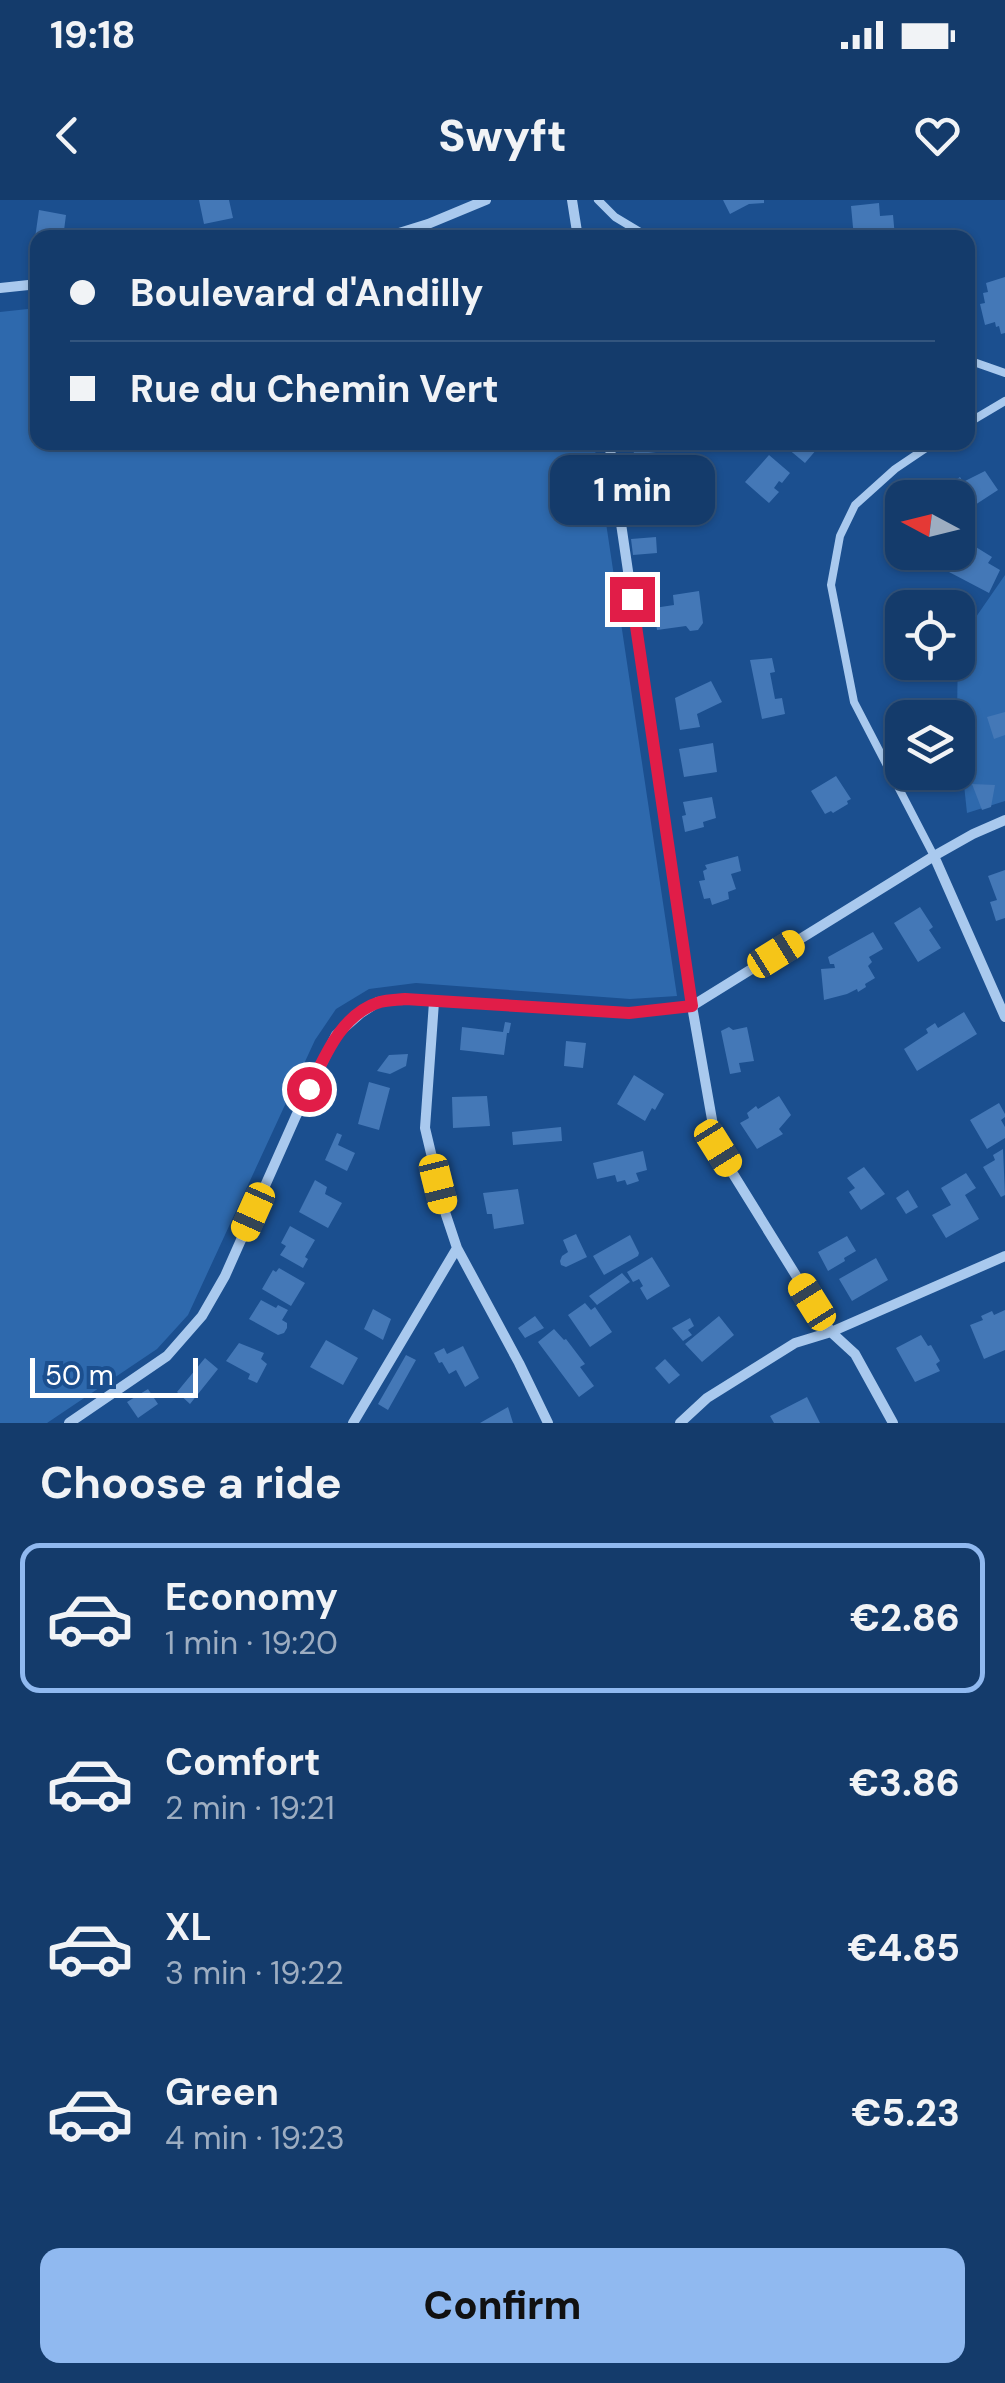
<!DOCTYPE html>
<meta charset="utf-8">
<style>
body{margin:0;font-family:"DM Sans",sans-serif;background:#1d4271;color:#f1f3f6;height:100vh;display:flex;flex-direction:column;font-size:38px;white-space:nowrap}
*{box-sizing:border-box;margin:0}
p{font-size:32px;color:#9dadc1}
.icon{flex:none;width:55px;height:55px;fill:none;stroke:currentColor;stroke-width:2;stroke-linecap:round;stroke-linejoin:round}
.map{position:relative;height:1223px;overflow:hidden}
.panel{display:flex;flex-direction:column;background:#143b6b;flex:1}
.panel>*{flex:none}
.top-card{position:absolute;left:30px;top:30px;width:945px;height:220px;border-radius:20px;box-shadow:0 2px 8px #0004,0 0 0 2px #33557e;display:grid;align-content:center;height:220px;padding:0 40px;background:#143b6b}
.needle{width:65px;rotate:277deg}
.controls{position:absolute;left:885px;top:280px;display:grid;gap:20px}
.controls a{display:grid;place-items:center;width:90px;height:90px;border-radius:20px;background:#143b6b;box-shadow:0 2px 8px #0004,0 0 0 2px #33557e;font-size:50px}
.scale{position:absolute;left:30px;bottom:25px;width:168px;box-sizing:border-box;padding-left:10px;border:5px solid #fff;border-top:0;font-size:28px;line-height:35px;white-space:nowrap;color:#fff;-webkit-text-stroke:8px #1b4f8f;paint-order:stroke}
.end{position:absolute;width:45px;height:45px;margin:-22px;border:12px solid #e11d48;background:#fff;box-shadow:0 0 0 5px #fff}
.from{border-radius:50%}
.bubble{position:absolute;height:70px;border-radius:20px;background:#143b6b;box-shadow:0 2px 8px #0004,0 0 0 2px #33557e;font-size:32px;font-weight:800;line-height:70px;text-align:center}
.car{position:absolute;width:30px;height:60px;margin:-30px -15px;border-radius:12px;box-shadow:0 0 8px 2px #0007;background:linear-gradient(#f5c518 24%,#345 0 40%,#f5c518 0 76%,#345 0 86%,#f5c518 0)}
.top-card b{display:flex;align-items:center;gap:35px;height:95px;font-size:38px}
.top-card b+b{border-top:2px solid #33557e}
.top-card i{width:25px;height:25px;background:#f1f3f6}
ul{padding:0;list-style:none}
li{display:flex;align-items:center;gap:30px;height:150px;margin:0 20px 15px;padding:0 20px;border:5px solid transparent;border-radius:20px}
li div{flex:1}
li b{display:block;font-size:38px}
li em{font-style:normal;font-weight:800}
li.current{border-color:#90b9f0}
li>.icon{width:90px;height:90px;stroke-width:1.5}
h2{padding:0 40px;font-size:45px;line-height:120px}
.action{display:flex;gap:20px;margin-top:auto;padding:20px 40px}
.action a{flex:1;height:115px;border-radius:20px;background:#90b9f0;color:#111;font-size:40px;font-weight:800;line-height:115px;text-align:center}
.status{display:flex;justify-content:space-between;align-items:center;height:70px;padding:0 50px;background:#143b6b;direction:ltr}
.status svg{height:28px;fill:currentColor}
header{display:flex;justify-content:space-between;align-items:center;height:130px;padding:0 40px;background:#143b6b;font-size:45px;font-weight:800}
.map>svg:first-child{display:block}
.green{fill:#2e69ad}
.building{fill:#4478b7}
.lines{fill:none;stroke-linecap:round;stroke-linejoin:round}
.service{stroke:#a9c9ee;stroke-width:8}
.minor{stroke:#a9c9ee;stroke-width:10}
.route{stroke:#e11d48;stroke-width:12}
</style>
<div class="status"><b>19:18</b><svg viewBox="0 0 49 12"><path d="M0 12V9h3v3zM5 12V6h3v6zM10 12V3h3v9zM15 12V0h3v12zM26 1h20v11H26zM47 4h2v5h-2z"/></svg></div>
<header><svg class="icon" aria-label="back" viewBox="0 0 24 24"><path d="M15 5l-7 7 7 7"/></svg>Swyft<svg class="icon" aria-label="heart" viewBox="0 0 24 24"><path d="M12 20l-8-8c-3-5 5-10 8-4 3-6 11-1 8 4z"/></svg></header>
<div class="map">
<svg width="1005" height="1223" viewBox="0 0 1005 1223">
<rect width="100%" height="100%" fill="#1b4f8f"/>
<path class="green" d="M37,108L38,242L594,243L677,796L630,799L416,783L369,789L336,809L315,840L188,1115L157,1149L47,1223H0V112Z
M1005,375V601L967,613L957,518L958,443Z"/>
<path class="building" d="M199,0H229L233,18L204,24Z
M723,0H764V3L749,4L730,14Z
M879,3L880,16L893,15L895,37L854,38L851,6Z
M39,10L66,15L63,38H35Z
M1005,77V133L1001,134L999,126L996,127L995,122L985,125L980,104L985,103L983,93L988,92L986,83Z
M633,242H655L656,252L634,255Z
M792,242H843L835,251L828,245L820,252L817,249L805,263L787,248Z
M769,255L790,273L782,283L779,281L774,288L779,292L769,303L745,282Z
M985,271L998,290L958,316V298H940L957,287L953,282L960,277L963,282Z
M666,291L670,325L649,327L648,316H642L640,293Z
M958,336L992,357L988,363L1000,370L989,393L949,372L951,368L946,365L948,361L945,360L947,356L940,352H958Z
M656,337L657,353L633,355L631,339Z
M699,391L703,423L698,430L690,431L686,426L657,430L654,408L674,405L673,395Z
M772,458L775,472L770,473L775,499L782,498L785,514L762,519L750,460Z
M711,481L722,502L697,514L700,527L680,530L675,498Z
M1005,512V535L994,539L987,517Z
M713,543L717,572L684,577L679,549Z
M836,576L851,599L847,601L848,604L833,613L831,611L825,614L811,591Z
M972,584L995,585L991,607L982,610Z
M712,597L716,618L703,622L704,627L685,632L682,616L686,615L683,602Z
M738,656L741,671L731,674L736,689L728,692L729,699L712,705L710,698L704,699L699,681L705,680L703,671L707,669L705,665Z
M1005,670V718L996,721L990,702L997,700L988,676Z
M920,707L933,727L929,730L941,748L918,762L894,723Z
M873,732L883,749L869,757L872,762L868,766L875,778L865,784L866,787L858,792L857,789L847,794L824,800L821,769L835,768L834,764H830L828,757Z
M964,812L977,834L917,871L904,849L928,833L926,829L935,823L938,828Z
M505,822L511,823L509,833H507L504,855L460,850L462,827L503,832Z
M729,827L733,830L747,827L754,861L739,863L741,872L730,874L721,831Z
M566,841L586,843L583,868L564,866Z
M408,854L406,866L390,874L377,871L389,855Z
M634,875L664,894L655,910L652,908L645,921L617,904Z
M369,882L390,888L379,930L358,924Z
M487,896L490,926L453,928L452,897Z
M779,896L791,915L779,929L783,934L757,949L740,923L749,918L747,913L756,906L758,909Z
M999,903L1005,914V917L1001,920L1005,927V938L987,949L970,920Z
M561,927L562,941L513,945L512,932Z
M337,933L342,935L338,945L355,953L347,971L325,960Z
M1003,949L1005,995L1001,997L983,967L995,960L993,955Z
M643,951L647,970L636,973L639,981L627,985L625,980L617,982L615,975L597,979L593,963Z
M864,967L885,994L861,1010L849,992L855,988L847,978Z
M966,973L976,988L965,995L979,1019L946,1038L932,1015L951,1005L941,988Z
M315,980L327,987L325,994L342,1003L328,1028L299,1012Z
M518,989L524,1024L494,1029L492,1014H487L483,993Z
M908,990L918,1007L906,1014L896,998Z
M290,1026L315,1040L305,1057L308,1059L303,1068L280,1055L286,1046L281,1043Z
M576,1034L587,1057L566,1067L561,1065L560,1061L562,1056L568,1052L563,1040Z
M630,1035L639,1053L638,1056L604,1075L593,1056Z
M847,1036L856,1051L844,1058L845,1061L828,1071L818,1052Z
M652,1057L670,1086L647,1100L640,1088L643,1086L639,1079L633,1082L627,1072Z
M876,1058L888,1080L852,1101L839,1079Z
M279,1068L305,1083L291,1106L262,1089L273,1070L276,1072Z
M622,1073L630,1082L597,1105L589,1096Z
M261,1100L276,1108L278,1105L288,1110L282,1120L287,1123V1128L284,1133L278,1135L249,1119Z
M585,1103L591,1110L595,1107L612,1132L590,1147L568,1115Z
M373,1109L391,1119L383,1140L364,1129Z
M1005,1110V1150L984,1159L970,1125L983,1120L981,1116L992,1111L994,1115Z
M535,1116L544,1128L525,1138L518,1128Z
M719,1116L734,1135L702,1162L685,1144Z
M690,1118L694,1126L688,1130L692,1135L683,1141L672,1128Z
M554,1129L564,1140L566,1139L585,1164L580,1167L594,1186L579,1197L538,1142Z
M921,1135L928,1146L931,1145L940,1161L936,1164L940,1171L915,1182L896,1148Z
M326,1140L358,1158L343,1185L310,1167Z
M239,1143L264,1153L261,1159L267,1164L257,1183L248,1179L250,1174L226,1161Z
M463,1146L479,1178L465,1187L456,1170L449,1174L442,1162L439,1163L434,1153L444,1148L447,1154Z
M406,1155L416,1160L388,1210L378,1204Z
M205,1158L218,1169L190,1204L177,1192Z
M665,1159L680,1175L669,1184L655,1168Z
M148,1189L158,1204L138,1218L127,1202Z
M807,1197L820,1223H774L770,1216Z
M508,1207L513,1223H480Z"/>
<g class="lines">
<path class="service" d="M598,0L615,17L650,38
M968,160L1005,173
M968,223L1005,201
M934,656L854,502L831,385L840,336L855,305L895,269L935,242"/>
<path class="minor" d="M572,0L578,38
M383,38L428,24L486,0
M0,88L38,84
M609,242L692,806L717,948L831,1132L855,1154L893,1223
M934,656L1005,817
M434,802L425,928L445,1012L457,1048L519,1163L548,1223
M69,1223L167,1156L202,1116L225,1076L296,916L336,835L361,813L378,802L405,799L629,813L692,806L934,656L973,634L1005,620
M353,1223L457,1048
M680,1223L707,1198L795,1143L831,1132L1005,1056"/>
</g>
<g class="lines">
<path class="route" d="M309,889C325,856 341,814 380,802C388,800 397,800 405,799L629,813L692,806L632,399"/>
</g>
</svg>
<div class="controls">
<a><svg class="needle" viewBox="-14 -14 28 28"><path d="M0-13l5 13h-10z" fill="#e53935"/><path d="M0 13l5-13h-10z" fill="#9dadc1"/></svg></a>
<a><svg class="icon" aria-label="locate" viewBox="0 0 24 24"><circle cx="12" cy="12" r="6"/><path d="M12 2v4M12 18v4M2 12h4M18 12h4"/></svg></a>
<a><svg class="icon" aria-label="layers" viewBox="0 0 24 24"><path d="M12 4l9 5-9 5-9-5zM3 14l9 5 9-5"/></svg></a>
</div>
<div class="scale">50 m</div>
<i class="end from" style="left:309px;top:889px"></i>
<i class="end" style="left:632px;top:399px"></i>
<div class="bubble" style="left:550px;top:255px;width:165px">1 min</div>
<i class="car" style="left:776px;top:754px;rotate:58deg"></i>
<i class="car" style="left:718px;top:948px;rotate:148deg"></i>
<i class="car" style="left:438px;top:984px;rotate:166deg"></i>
<i class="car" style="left:253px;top:1012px;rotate:204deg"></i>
<i class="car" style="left:812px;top:1102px;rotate:328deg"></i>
<div class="top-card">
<b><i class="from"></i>Boulevard d'Andilly</b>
<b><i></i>Rue du Chemin Vert</b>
</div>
</div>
<section class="panel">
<h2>Choose a ride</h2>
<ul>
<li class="current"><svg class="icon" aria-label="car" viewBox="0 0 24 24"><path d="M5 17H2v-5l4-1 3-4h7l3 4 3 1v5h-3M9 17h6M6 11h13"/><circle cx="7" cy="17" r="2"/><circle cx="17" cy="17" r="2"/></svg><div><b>Economy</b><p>1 min · 19:20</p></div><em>€2.86</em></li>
<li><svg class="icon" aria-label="car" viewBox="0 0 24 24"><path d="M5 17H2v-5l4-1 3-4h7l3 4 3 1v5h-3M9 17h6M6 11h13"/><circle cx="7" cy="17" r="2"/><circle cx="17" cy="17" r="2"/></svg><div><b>Comfort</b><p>2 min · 19:21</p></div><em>€3.86</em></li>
<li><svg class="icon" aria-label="car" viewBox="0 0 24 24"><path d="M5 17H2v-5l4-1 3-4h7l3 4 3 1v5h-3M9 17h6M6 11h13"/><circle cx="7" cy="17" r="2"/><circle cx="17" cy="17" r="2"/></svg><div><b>XL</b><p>3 min · 19:22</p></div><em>€4.85</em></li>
<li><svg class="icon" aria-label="car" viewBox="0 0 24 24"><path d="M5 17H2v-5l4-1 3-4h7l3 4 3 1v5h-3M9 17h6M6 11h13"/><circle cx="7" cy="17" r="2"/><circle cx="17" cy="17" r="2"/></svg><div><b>Green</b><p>4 min · 19:23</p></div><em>€5.23</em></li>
</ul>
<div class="action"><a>Confirm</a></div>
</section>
